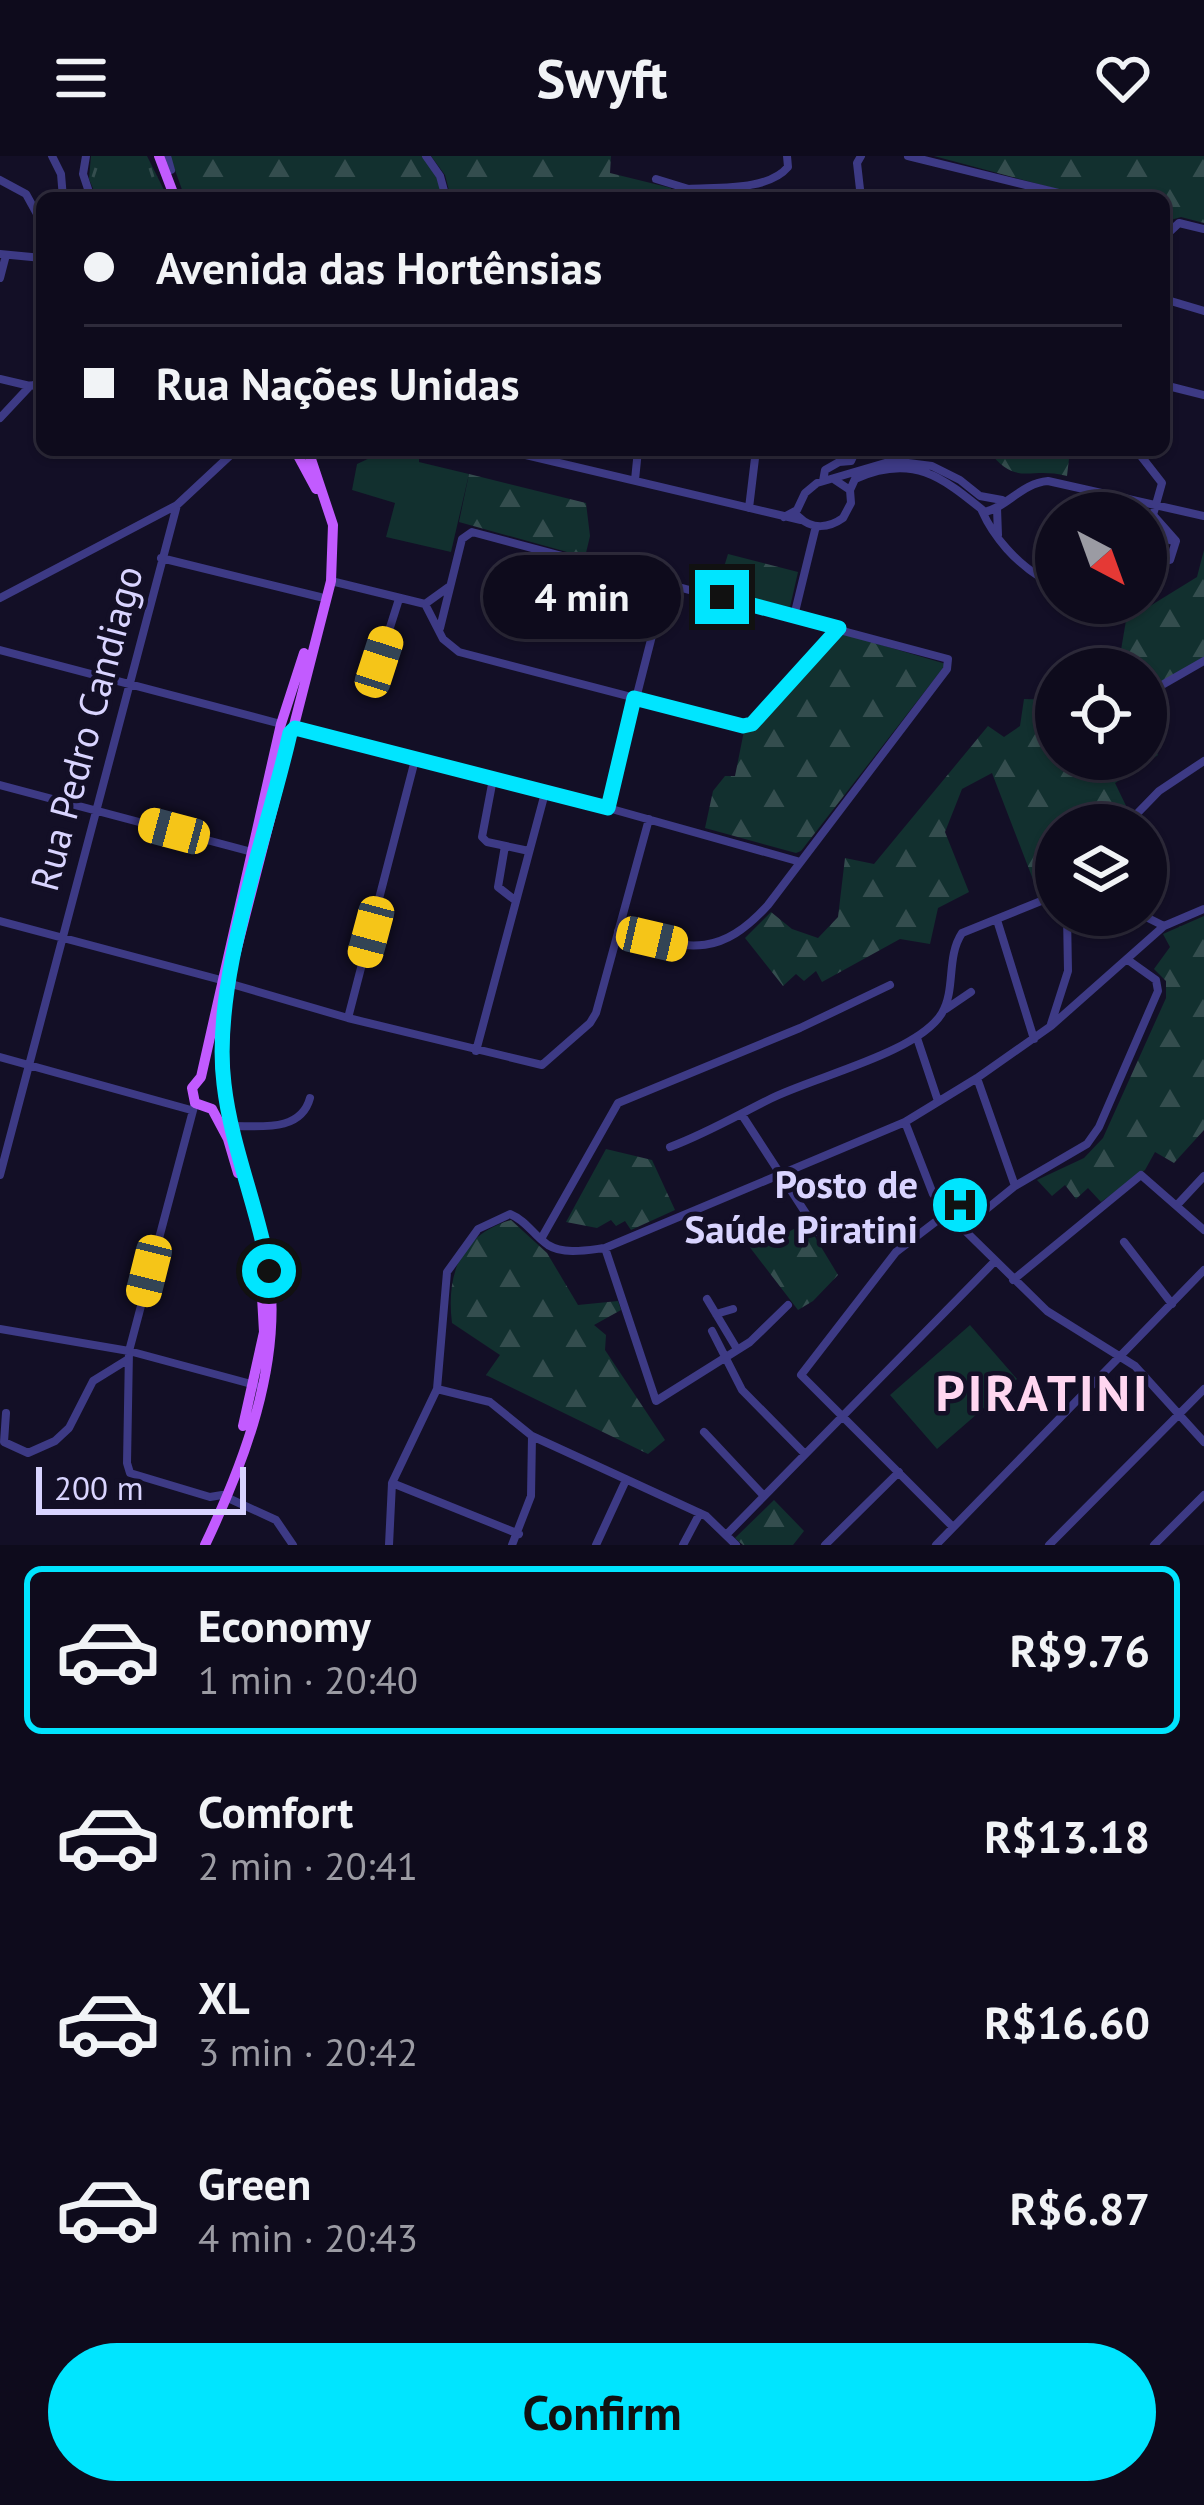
<!DOCTYPE html>
<meta charset="utf-8">
<style>
body{margin:0;font-family:"PT Sans",sans-serif;background:#171425;color:#f1f3f6;height:100vh;display:flex;flex-direction:column;font-size:45px;white-space:nowrap}
*{box-sizing:border-box;margin:0}
p{font-size:39px;color:#9b9ba3}
.icon{flex:none;width:66px;height:66px;fill:none;stroke:currentColor;stroke-width:2;stroke-linecap:round;stroke-linejoin:round}
.map{position:relative;height:1389px;overflow:hidden}
.details{display:flex;flex-direction:column;background:#0e0b1c;flex:1}
.details>*{flex:none}
.top-card{position:absolute;left:36px;top:36px;width:1134px;height:264px;border-radius:18px;box-shadow:0 3px 9px #0004,0 0 0 3px #2e2b3b;display:grid;align-content:center;height:264px;padding:0 48px;background:#0e0b1c}
.needle{width:78px;rotate:139deg}
.buttons{position:absolute;left:1035px;top:336px;display:grid;gap:24px}
.buttons a{display:grid;place-items:center;width:132px;height:132px;border-radius:50%;background:#0e0b1c;box-shadow:0 3px 9px #0004,0 0 0 3px #2e2b3b;font-size:60px}
.scale{position:absolute;left:36px;bottom:30px;width:210px;box-sizing:border-box;padding-left:12px;border:6px solid #d9d4ff;border-top:0;font-size:33px;line-height:42px;white-space:nowrap;color:#d9d4ff;-webkit-text-stroke:9px #130f26;paint-order:stroke}
.end{position:absolute;width:54px;height:54px;margin:-27px;border:15px solid #00e5ff;background:#111;box-shadow:0 0 0 6px #111}
.from{border-radius:50%}
.bubble{position:absolute;height:84px;border-radius:42px;background:#0e0b1c;box-shadow:0 3px 9px #0004,0 0 0 3px #2e2b3b;font-size:39px;font-weight:700;line-height:84px;text-align:center}
.car{position:absolute;width:36px;height:72px;margin:-36px -18px;border-radius:15px;box-shadow:0 0 9px 3px #0007;background:linear-gradient(#f5c518 24%,#345 0 40%,#f5c518 0 76%,#345 0 86%,#f5c518 0)}
.top-card b{display:flex;align-items:center;gap:42px;height:114px;font-size:45px}
.top-card b+b{border-top:3px solid #2e2b3b}
.top-card i{width:30px;height:30px;background:#f1f3f6}
ul{padding:21px 0 0;list-style:none}
li{display:flex;align-items:center;gap:36px;height:168px;margin:0 24px 18px;padding:0 24px;border:6px solid transparent;border-radius:18px}
li div{flex:1}
li b{display:block;font-size:45px}
li em{font-style:normal;font-weight:700}
li.on{border-color:#00e5ff}
li>.icon{width:108px;height:108px;stroke-width:1.5}
.cta{display:flex;gap:24px;margin-top:auto;padding:24px 48px}
.cta a{flex:1;height:138px;border-radius:72px;background:#00e5ff;color:#111;font-size:48px;font-weight:700;line-height:138px;text-align:center}
header{display:flex;justify-content:space-between;align-items:center;height:156px;padding:0 48px;background:#0e0b1c;font-size:54px;font-weight:700}
.map>svg:first-child{display:block}
.grass{fill:#12302f}
.forest{fill:url(#forest-firs)}
.park{fill:url(#park-tufts)}
.lines{fill:none;stroke-linecap:round;stroke-linejoin:round}
.minor{stroke:#3d3a85;stroke-width:8}
.major{stroke:#c25bff;stroke-width:10}
.route{stroke:#00e5ff;stroke-width:15}
.labels{text-anchor:middle;dominant-baseline:central;stroke-width:9;stroke-linejoin:round;paint-order:stroke}
.street-label{font-size:39px;fill:#d9d4ff;stroke:#130f26}
.poi-label{font-size:39px;font-weight:bold;fill:#d9d4ff;stroke:#130f26;text-anchor:end}
.district-label{font-size:51px;font-weight:bold;letter-spacing:3px;fill:#ffd6f0;stroke:#130f26}
</style>
<header><svg class="icon" aria-label="menu" viewBox="0 0 24 24"><path d="M4 6h16M4 12h16M4 18h16"/></svg>Swyft<svg class="icon" aria-label="heart" viewBox="0 0 24 24"><path d="M12 20l-8-8c-3-5 5-10 8-4 3-6 11-1 8 4z"/></svg></header>
<div class="map">
<svg width="1204" height="1389" viewBox="0 0 1204 1389">
<defs>
<pattern id="forest-firs" width="22" height="20" patternUnits="userSpaceOnUse" patternTransform="scale(3)"><rect width="22" height="20" fill="#12302f"/><path d="M5 1l3.5 6h-7zM16 11l3.5 6h-7z" fill="#344d4e"/></pattern>
<pattern id="park-tufts" width="24" height="20" patternUnits="userSpaceOnUse" patternTransform="scale(3)"><rect width="24" height="20" fill="#12302f"/><path d="M3 7l-1-3M5 7V3M7 7l1-3M15 17l-1-3M17 17v-4M19 17l1-3" fill="none" stroke="#344d4e"/></pattern>
</defs>
<rect width="100%" height="100%" fill="#130f26"/>
<path class="grass" d="M419,296V306L469,318L451,396L386,381L395,347L352,334L357,308L376,299Z
M970,1169L1017,1223L937,1293L890,1239Z"/>
<path class="forest" d="M170,0H422L437,21L442,42H185Z
M431,0H611L610,17L671,32L669,42H451L445,19Z
M934,0H1204V67L1181,61L1164,66V42H1090Z
M988,294H1070L1067,320C1028,310 1017,332 988,294Z
M469,318L586,347L590,380L585,401L459,366Z
M1204,394V503L1146,535V513H1098L1121,494L1129,447L1150,450L1197,421Z
M728,398L798,416L790,451L717,434Z
M844,478L946,508L801,695L796,697L705,672L713,635L725,620H735L744,575L760,569Z
M1024,543L1056,544V603H1146L1147,576L1158,599L1115,627L1129,656L1119,669H1056V735L1039,739L992,617L962,633L945,676L969,736L938,752L930,788L900,783L822,826L816,815L804,825L796,818L783,830L745,782L771,756L792,773L818,782L838,761L845,702L874,708L988,570L1004,581L1020,570Z
M1204,760V974L1174,1007L1155,996L1145,1014L1101,1046L1088,1032L1076,1043L1065,1029L1052,1040L1037,1024L1084,1002L1103,982L1166,842V825L1154,813L1170,791L1163,778Z
M606,993L652,1004L675,1054L631,1074L625,1065L616,1070L611,1064L597,1072L566,1066Z
M511,1064L547,1097L578,1149L618,1145L621,1154L594,1169L606,1179L605,1194L665,1284L648,1298L486,1219L500,1199L452,1167C446,1119 460,1079 511,1064Z
M806,1066L838,1119L813,1145L798,1154L742,1081L761,1069L771,1086Z
M774,1344L804,1375L793,1389H743L735,1382Z"/>
<path class="park" d="M91,0H147L168,42H97L89,23Z"/>
<g class="lines">
<path class="minor" d="M52,0L61,18L63,42
M86,0L83,18L91,42
M167,0L171,14
M426,0L440,20L446,42
M861,0L857,7L861,42
M908,0L1079,42
M656,23L718,42
M0,24L26,38L42,67
M688,33C718,31 768,35 788,11L787,0
M1164,81L1179,67L1204,73
M0,98L42,102
M0,122L6,99
M1164,143L1204,155
M0,223L30,230L42,227
M1164,229L1204,239
M0,262L30,230
M504,294L801,364
M927,294L938,298
M1137,295L1162,327L1153,359L1176,385L1170,404L1146,400
M635,324L638,294
M823,325L825,314L839,306L851,305L856,294
M850,334L855,323C913,297 942,321 985,356C1007,351 1022,327 1048,325L1204,360
M749,352L756,294
M997,352L998,379
M982,355C994,382 1016,406 1040,421
M784,361L797,354L805,337L817,327L892,305L932,310L960,324L980,340L1002,344
M799,361C812,374 829,372 843,362L851,347L850,334L835,324
M1146,378L1174,385
M161,402L320,441
M331,425L425,448L450,430
M0,442L177,349L236,294
M425,448L443,483L459,496L743,570L756,565L839,472
M794,460L816,370
M440,472L462,383L472,376L948,503L947,513L768,749C716,806 685,791 618,775
M0,494L281,568
M379,506L399,443
M1162,529L1204,505
M294,572L608,652L797,705
M493,623L482,681L487,686L529,695
M0,629L252,696
M608,652L666,425
M1126,669L1159,635L1204,605
M505,690L498,731L516,745
M1142,759L1164,770
M997,764L1034,883
M0,765L221,824
M228,827L348,862L542,909L590,867L596,857L649,663
M946,853L971,836
M348,862L415,604
M1051,868L1068,815L1067,759
M917,882L938,945
M476,895L545,637
M0,901L191,954
M977,922L1015,1030
M195,947L129,1195L127,1307L130,1317L210,1341L222,1339
M742,959L818,1076L827,1070
M905,966L933,1038L947,1057L1047,1155L1135,1210L1204,1286
M233,970C261,970 301,976 310,942
M670,991C705,978 736,960 770,943C813,921 918,897 942,857C956,833 946,801 962,777L1056,739
M0,1019L177,349
M1178,1048L1204,1020
M947,1057L896,1096L801,1219L953,1371
M962,1073L1015,1030L1087,988L1099,971L1158,835L1156,824L1128,804
M541,1083L618,947L800,872L890,829
M1124,1086L1172,1148
M605,1092L656,1245L750,1186L788,1149
M1013,1124L1141,1019L1204,1074
M707,1143L737,1193
M716,1158L733,1153
M0,1173L129,1195L255,1229
M712,1175L742,1234L805,1298
M437,1233L490,1246L532,1280L706,1360L736,1389
M6,1257L4,1286L28,1297L55,1285L69,1272L93,1225L127,1204
M704,1276L764,1340
M392,1327L519,1378
M228,1342L276,1364L293,1389
M726,1379L995,1105
M389,1389L392,1327L437,1233L447,1116L478,1073L510,1058C527,1065 533,1079 548,1089C564,1099 588,1094 605,1092L905,966L977,922L1051,870L1164,770L1204,753
M512,1389L531,1340L532,1280
M596,1389L626,1324
M683,1389L700,1357
M825,1389L899,1316
M936,1389L1204,1114
M1049,1389L1204,1233
M1154,1389L1204,1339"/>
<path class="major" d="M159,0L175,42
M295,294L316,333
M212,953L195,947L192,932L201,921L281,568L304,497
M212,953L228,983L238,1017
M243,1270L264,1176L260,1105
M205,1389C244,1307 282,1208 269,1115C260,1051 231,991 223,928C219,894 225,860 228,827L331,425L333,369L308,294"/>
</g>
<g class="lines">
<path class="route" d="M269,1115C258,1052 231,990 224,928C211,825 267,680 290,577L295,572L608,652L634,542L743,570L752,568L839,472L722,441"/>
</g>
<defs>
<symbol id="hospital-disc" viewBox="-11 -11 22 22"><circle r="9.5" fill="#00e5ff" stroke="#130f26"/><path d="M-5-5h3v3.5h4V-5h3V5h-3V1.5h-4V5h-3Z" fill="#111"/></symbol>
</defs>
<g fill-rule="evenodd">
<use href="#hospital-disc" x="927" y="1016" width="66" height="66"/>
</g>
<g class="labels">
<g class="street-label">
<text transform="translate(86 572) rotate(-75)">Rua Pedro Candiago</text>
</g>
<g class="poi-label">
<text x="918" y="1027">Posto de<tspan x="918" dy="45">Saúde Piratini</tspan></text>
</g>
<g class="district-label">
<text x="1043" y="1236">PIRATINI</text>
</g>
</g>
</svg>
<div class="buttons">
<a><svg class="needle" viewBox="-14 -14 28 28"><path d="M0-13l5 13h-10z" fill="#e53935"/><path d="M0 13l5-13h-10z" fill="#9b9ba3"/></svg></a>
<a><svg class="icon" aria-label="locate" viewBox="0 0 24 24"><circle cx="12" cy="12" r="6"/><path d="M12 2v4M12 18v4M2 12h4M18 12h4"/></svg></a>
<a><svg class="icon" aria-label="layers" viewBox="0 0 24 24"><path d="M12 4l9 5-9 5-9-5zM3 14l9 5 9-5"/></svg></a>
</div>
<div class="scale">200 m</div>
<i class="end from" style="left:269px;top:1115px"></i>
<i class="end" style="left:722px;top:441px"></i>
<div class="bubble" style="left:483px;top:399px;width:198px">4 min</div>
<i class="car" style="left:379px;top:506px;rotate:18deg"></i>
<i class="car" style="left:174px;top:675px;rotate:285deg"></i>
<i class="car" style="left:371px;top:776px;rotate:195deg"></i>
<i class="car" style="left:652px;top:783px;rotate:103deg"></i>
<i class="car" style="left:149px;top:1115px;rotate:194deg"></i>
<div class="top-card">
<b><i class="from"></i>Avenida das Hortênsias</b>
<b><i></i>Rua Nações Unidas</b>
</div>
</div>
<section class="details">
<ul>
<li class="on"><svg class="icon" aria-label="car" viewBox="0 0 24 24"><path d="M5 17H2v-5l4-1 3-4h7l3 4 3 1v5h-3M9 17h6M6 11h13"/><circle cx="7" cy="17" r="2"/><circle cx="17" cy="17" r="2"/></svg><div><b>Economy</b><p>1 min · 20:40</p></div><em>R$9.76</em></li>
<li><svg class="icon" aria-label="car" viewBox="0 0 24 24"><path d="M5 17H2v-5l4-1 3-4h7l3 4 3 1v5h-3M9 17h6M6 11h13"/><circle cx="7" cy="17" r="2"/><circle cx="17" cy="17" r="2"/></svg><div><b>Comfort</b><p>2 min · 20:41</p></div><em>R$13.18</em></li>
<li><svg class="icon" aria-label="car" viewBox="0 0 24 24"><path d="M5 17H2v-5l4-1 3-4h7l3 4 3 1v5h-3M9 17h6M6 11h13"/><circle cx="7" cy="17" r="2"/><circle cx="17" cy="17" r="2"/></svg><div><b>XL</b><p>3 min · 20:42</p></div><em>R$16.60</em></li>
<li><svg class="icon" aria-label="car" viewBox="0 0 24 24"><path d="M5 17H2v-5l4-1 3-4h7l3 4 3 1v5h-3M9 17h6M6 11h13"/><circle cx="7" cy="17" r="2"/><circle cx="17" cy="17" r="2"/></svg><div><b>Green</b><p>4 min · 20:43</p></div><em>R$6.87</em></li>
</ul>
<div class="cta"><a>Confirm</a></div>
</section>
